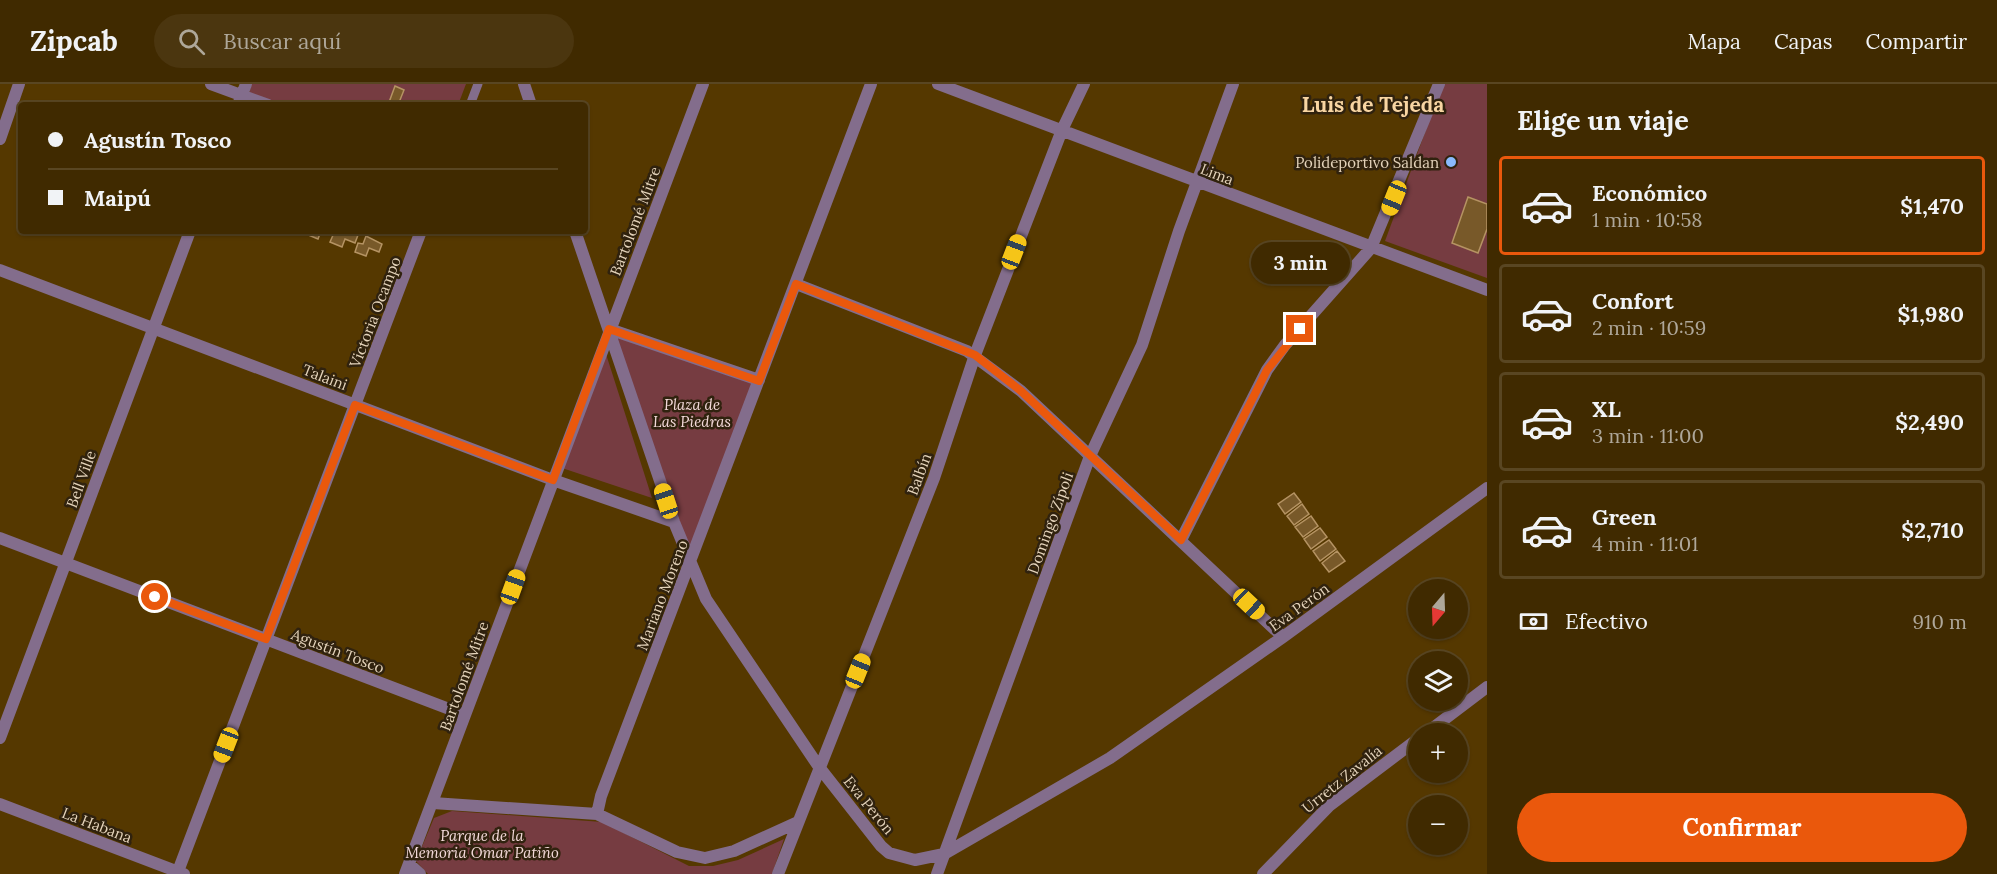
<!DOCTYPE html>
<html lang="es">
<meta charset="utf-8">
<style>
body{margin:0;font-family:Lora,serif;background:#4b360f;color:#f1f3f6;height:100vh;display:flex;flex-direction:column;font-size:22px;white-space:nowrap}
*{box-sizing:border-box;margin:0}
p{font-size:20px;color:#aea799}
.icon{flex:none;width:33px;height:33px;fill:none;stroke:currentColor;stroke-width:2;stroke-linecap:round;stroke-linejoin:round}
.map{position:relative;flex:1;overflow:hidden}
.side{display:flex;flex-direction:column;background:#402a00;width:510px}
.side>*{flex:none}
.banner{position:absolute;left:18px;top:18px;width:570px;height:132px;border-radius:6px;box-shadow:0 2px 4px #0004,0 0 0 2px #594622;display:grid;align-content:center;height:132px;padding:0 30px;background:#402a00}
.needle{width:39px;rotate:199deg}
.fabs{position:absolute;left:1408px;top:495px;display:grid;gap:12px}
.fabs a{display:grid;place-items:center;width:60px;height:60px;border-radius:50%;background:#402a00;box-shadow:0 2px 4px #0004,0 0 0 2px #594622;font-size:30px}
.end{position:absolute;width:27px;height:27px;margin:-14px;border:8px solid #ea580c;background:#fff;box-shadow:0 0 0 3px #fff}
.from{border-radius:50%}
.bubble{position:absolute;height:42px;border-radius:21px;background:#402a00;box-shadow:0 2px 4px #0004,0 0 0 2px #594622;font-size:20px;font-weight:700;line-height:42px;text-align:center}
.car{position:absolute;width:18px;height:36px;margin:-18px -9px;border-radius:8px;box-shadow:0 0 4px 2px #0007;background:linear-gradient(#f5c518 24%,#345 0 40%,#f5c518 0 76%,#345 0 86%,#f5c518 0)}
.banner b{display:flex;align-items:center;gap:21px;height:57px;font-size:22px}
.banner b+b{border-top:2px solid #594622}
.banner i{width:15px;height:15px;background:#f1f3f6}
ul{padding:0;list-style:none}
li{display:flex;align-items:center;gap:18px;height:99px;margin:0 12px 9px;padding:0 18px;border:3px solid #594622;border-radius:6px}
li div{flex:1}
li b{display:block;font-size:22px}
li em{font-style:normal;font-weight:700}
li.on{border-color:#ea580c}
li>.icon{width:54px;height:54px;stroke-width:1.5}
h2{padding:0 30px;font-size:27px;line-height:72px}
.pay{display:flex;align-items:center;gap:15px;height:66px;padding:0 30px;font-size:22px}
.pay p{margin-inline-start:auto}
.primary-button{display:flex;gap:12px;margin-top:auto;padding:12px 30px}
.primary-button a{flex:1;height:69px;border-radius:36px;background:#ea580c;color:#fff;font-size:24px;font-weight:700;line-height:69px;text-align:center}
header{display:flex;align-items:center;gap:36px;box-sizing:border-box;height:84px;padding:0 30px;background:#402a00;border-bottom:2px solid #594622}
header strong{font-size:28px}
nav{display:flex;gap:33px;margin-inline-start:auto;font-size:21px}
.search{width:420px;height:54px;background:#4b360f;display:flex;align-items:center;gap:15px;box-sizing:border-box;padding:0 21px;border-radius:33px;color:#aea799;font-size:22px}
main{display:flex;flex:1;min-height:0}
.map>svg:first-child{display:block}
.green{fill:#763c41}
.building{fill:#785929;stroke:#b59363;stroke-width:1.5}
.lines{fill:none;stroke-linecap:round;stroke-linejoin:round}
.pedestrian{stroke:#836d8c;stroke-width:9}
.minor{stroke:#836d8c;stroke-width:12}
.route{stroke:#ea580c;stroke-width:8}
.poi-dot{fill:#89bafc;stroke:#30220e;stroke-width:2}
.labels{text-anchor:middle;dominant-baseline:central;stroke-width:5;stroke-linejoin:round;paint-order:stroke}
.poi-label{font-size:15px;fill:#e4d3ba;stroke:#30220e;text-anchor:end}
.street-label{font-size:15px;fill:#e4d3ba;stroke:#30220e}
.park-label{font-size:15px;font-style:italic;fill:#f4dada;stroke:#30220e}
.district-label{font-size:21px;font-weight:bold;fill:#f8d5a2;stroke:#30220e}
</style>
<header>
<strong>Zipcab</strong>
<div class="search"><svg class="icon" aria-label="search" viewBox="0 0 24 24"><circle cx="10" cy="10" r="6"/><path d="M15 15l6 6"/></svg>Buscar aquí</div>
<nav><a>Mapa</a><a>Capas</a><a>Compartir</a></nav>
</header>
<main>
<div class="map">
<svg width="1487" height="790" viewBox="0 0 1487 790">
<rect width="100%" height="100%" fill="#553800"/>
<path class="green" d="M252,0H466L458,21H281L249,9Z
M1443,0H1487V194L1385,157Z
M609,245L759,296L690,481Z
M606,270L652,414L562,384Z
M452,727L602,738L689,782H713L738,776L784,755L772,790H428L416,777L434,734Z"/>
<path class="building" d="M395,2L404,6L398,21H388Z
M1468,113L1487,120V145L1478,169L1452,159Z
M307,147H321L318,155L306,150Z
M341,147L358,151L355,159L345,155L342,163L330,158L334,149L339,151Z
M366,152L382,160L379,168L369,164L366,172L355,168L358,159L363,160Z
M1294,409L1301,418L1285,430L1278,420Z
M1302,420L1309,430L1294,441L1287,432Z
M1311,432L1318,442L1303,453L1295,443Z
M1320,444L1327,453L1311,465L1304,455Z
M1329,456L1336,465L1320,477L1313,467Z
M1337,467L1345,477L1329,488L1322,479Z"/>
<g class="lines">
<path class="pedestrian" d="M470,21L478,0"/>
<path class="minor" d="M211,0L268,21
M524,0L531,21
M938,0L1487,206
M238,21L246,0
M0,55L19,0
M575,147L674,438L706,515L819,683L881,762L889,769L915,776L944,770L1110,674L1283,553L1487,404
M0,186L553,396L674,438
M796,200L967,267L1021,307L1283,553
M609,245L759,296
M0,454L465,631
M1181,456L1267,286L1285,261L1371,164L1439,0
M1425,650L1487,603
M0,654L190,147
M433,719L597,730L677,768L705,774L734,767L798,738
M0,720L184,790
M597,730L601,712L871,0
M409,780L420,790
M177,790L421,147
M405,790L703,0
M778,790L934,394L975,271L1062,46L1084,0
M937,790L1090,372L1142,261L1179,147L1233,0
M1263,790L1329,722L1419,654"/>
</g>
<g class="lines">
<path class="route" d="M155,513L266,555L355,321L553,396L609,245L759,297L796,200L975,271L1021,307L1181,456L1267,286L1300,245"/>
</g>
<circle class="poi-dot" cx="1451" cy="78" r="6"/>
<g class="labels">
<g class="poi-label">
<text x="1439" y="78">Polideportivo Saldan</text>
</g>
<g class="street-label">
<text transform="translate(1217 90) rotate(21)">Lima</text>
<text transform="translate(635 137) rotate(-69)">Bartolomé Mitre</text>
<text transform="translate(375 228) rotate(-69)">Victoria Ocampo</text>
<text transform="translate(325 293) rotate(21)">Talaini</text>
<text transform="translate(919 390) rotate(-70)">Balbín</text>
<text transform="translate(81 395) rotate(-70)">Bell Ville</text>
<text transform="translate(1050 439) rotate(-70)">Domingo Zípoli</text>
<text transform="translate(662 511) rotate(-69)">Mariano Moreno</text>
<text transform="translate(1299 523) rotate(-36)">Eva Perón</text>
<text transform="translate(338 567) rotate(21)">Agustín Tosco</text>
<text transform="translate(464 592) rotate(-70)">Bartolomé Mitre</text>
<text transform="translate(1342 695) rotate(-39)">Urretz Zavalía</text>
<text transform="translate(869 721) rotate(51)">Eva Perón</text>
<text transform="translate(97 741) rotate(21)">La Habana</text>
</g>
<g class="park-label">
<text x="692" y="320">Plaza de<tspan x="692" dy="17">Las Piedras</tspan></text>
<text x="482" y="751">Parque de la<tspan x="482" dy="17">Memoria Omar Patiño</tspan></text>
</g>
<g class="district-label">
<text x="1373" y="20">Luis de Tejeda</text>
</g>
</g>
</svg>
<div class="fabs">
<a><svg class="needle" viewBox="-14 -14 28 28"><path d="M0-13l5 13h-10z" fill="#e53935"/><path d="M0 13l5-13h-10z" fill="#aea799"/></svg></a>
<a><svg class="icon" aria-label="layers" viewBox="0 0 24 24"><path d="M12 4l9 5-9 5-9-5zM3 14l9 5 9-5"/></svg></a>
<a>+</a>
<a>−</a>
</div>
<i class="end from" style="left:155px;top:513px"></i>
<i class="end" style="left:1300px;top:245px"></i>
<div class="bubble" style="left:1251px;top:158px;width:99px">3 min</div>
<i class="car" style="left:1394px;top:114px;rotate:202deg"></i>
<i class="car" style="left:1014px;top:168px;rotate:21deg"></i>
<i class="car" style="left:666px;top:417px;rotate:342deg"></i>
<i class="car" style="left:513px;top:503px;rotate:20deg"></i>
<i class="car" style="left:1249px;top:520px;rotate:133deg"></i>
<i class="car" style="left:858px;top:587px;rotate:22deg"></i>
<i class="car" style="left:226px;top:661px;rotate:201deg"></i>
<div class="banner">
<b><i class="from"></i>Agustín Tosco</b>
<b><i></i>Maipú</b>
</div>
</div>
<section class="side">
<h2>Elige un viaje</h2>
<ul>
<li class="on"><svg class="icon" aria-label="car" viewBox="0 0 24 24"><path d="M5 17H2v-5l4-1 3-4h7l3 4 3 1v5h-3M9 17h6M6 11h13"/><circle cx="7" cy="17" r="2"/><circle cx="17" cy="17" r="2"/></svg><div><b>Económico</b><p>1 min · 10:58</p></div><em>$1,470</em></li>
<li><svg class="icon" aria-label="car" viewBox="0 0 24 24"><path d="M5 17H2v-5l4-1 3-4h7l3 4 3 1v5h-3M9 17h6M6 11h13"/><circle cx="7" cy="17" r="2"/><circle cx="17" cy="17" r="2"/></svg><div><b>Confort</b><p>2 min · 10:59</p></div><em>$1,980</em></li>
<li><svg class="icon" aria-label="car" viewBox="0 0 24 24"><path d="M5 17H2v-5l4-1 3-4h7l3 4 3 1v5h-3M9 17h6M6 11h13"/><circle cx="7" cy="17" r="2"/><circle cx="17" cy="17" r="2"/></svg><div><b>XL</b><p>3 min · 11:00</p></div><em>$2,490</em></li>
<li><svg class="icon" aria-label="car" viewBox="0 0 24 24"><path d="M5 17H2v-5l4-1 3-4h7l3 4 3 1v5h-3M9 17h6M6 11h13"/><circle cx="7" cy="17" r="2"/><circle cx="17" cy="17" r="2"/></svg><div><b>Green</b><p>4 min · 11:01</p></div><em>$2,710</em></li>
</ul>
<div class="pay"><svg class="icon" aria-label="cash" viewBox="0 0 24 24"><path d="M3 7h18v10H3z"/><circle cx="12" cy="12" r="2"/></svg>Efectivo<p>910 m</p></div>
<div class="primary-button"><a>Confirmar</a></div>
</section>
</main>
